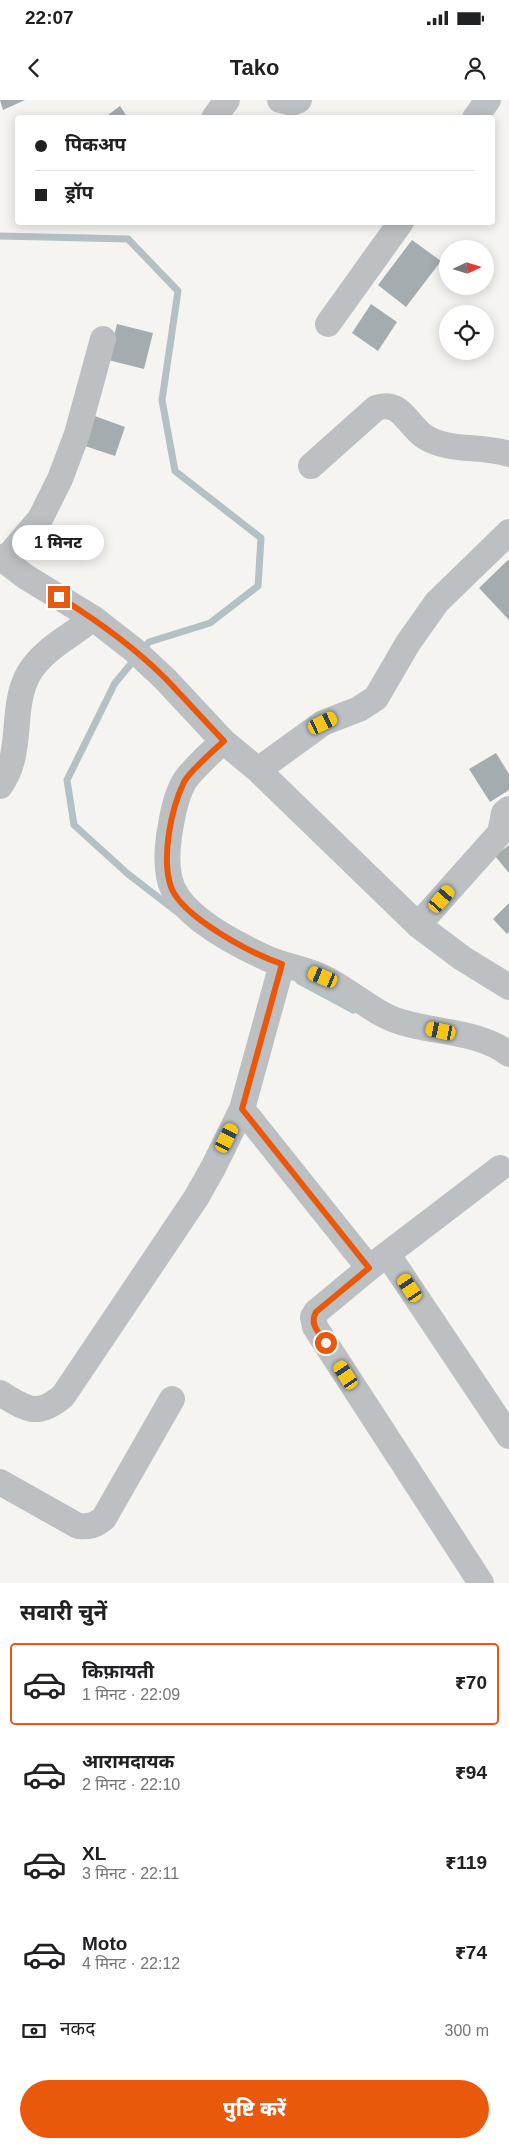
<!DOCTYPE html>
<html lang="hi">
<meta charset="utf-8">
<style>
body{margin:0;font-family:Arial,"Noto Sans Devanagari",sans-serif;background:#f2f2f2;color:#202124;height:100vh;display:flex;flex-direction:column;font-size:19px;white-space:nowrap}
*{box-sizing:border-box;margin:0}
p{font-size:16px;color:#757577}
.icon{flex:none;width:28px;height:28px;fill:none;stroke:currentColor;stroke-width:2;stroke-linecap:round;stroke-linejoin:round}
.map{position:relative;height:1483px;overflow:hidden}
.details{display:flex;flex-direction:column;background:#fff;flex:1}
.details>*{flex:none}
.hud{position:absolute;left:15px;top:15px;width:480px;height:110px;border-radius:5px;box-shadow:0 2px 12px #0003;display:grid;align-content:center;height:110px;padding:0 20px;background:#fff}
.needle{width:32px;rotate:86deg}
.controls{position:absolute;left:439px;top:140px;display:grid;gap:10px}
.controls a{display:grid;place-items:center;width:55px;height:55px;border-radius:50%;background:#fff;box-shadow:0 2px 12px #0003;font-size:25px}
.end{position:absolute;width:22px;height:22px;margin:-11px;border:6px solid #ea580c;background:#fff;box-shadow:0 0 0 2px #fff}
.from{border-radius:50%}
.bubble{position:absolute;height:35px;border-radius:18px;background:#fff;box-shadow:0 2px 12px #0003;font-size:16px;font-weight:800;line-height:35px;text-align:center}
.car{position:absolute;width:15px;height:30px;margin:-15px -8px;border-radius:6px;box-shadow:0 0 4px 1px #0007;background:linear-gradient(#f5c518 24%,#345 0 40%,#f5c518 0 76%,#345 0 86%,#f5c518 0)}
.hud b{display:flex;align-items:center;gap:18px;height:48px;font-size:19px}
.hud b+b{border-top:1px solid #e0e0e0}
.hud i{width:12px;height:12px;background:#202124}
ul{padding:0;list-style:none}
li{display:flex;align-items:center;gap:15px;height:82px;margin:0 10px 8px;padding:0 10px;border:2px solid transparent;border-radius:5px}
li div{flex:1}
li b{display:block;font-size:19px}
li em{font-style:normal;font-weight:800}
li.on{border-color:#ea580c}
li>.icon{width:45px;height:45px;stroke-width:1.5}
h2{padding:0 20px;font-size:22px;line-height:60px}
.pay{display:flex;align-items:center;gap:12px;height:55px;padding:0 20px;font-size:19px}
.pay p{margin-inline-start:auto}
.action{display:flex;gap:10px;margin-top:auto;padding:10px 20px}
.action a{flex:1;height:58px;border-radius:30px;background:#ea580c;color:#fff;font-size:20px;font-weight:800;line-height:58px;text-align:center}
.status{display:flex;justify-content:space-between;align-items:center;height:35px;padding:0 25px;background:#fff;direction:ltr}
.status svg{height:14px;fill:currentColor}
header{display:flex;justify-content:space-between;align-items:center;height:65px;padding:0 20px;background:#fff;font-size:22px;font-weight:800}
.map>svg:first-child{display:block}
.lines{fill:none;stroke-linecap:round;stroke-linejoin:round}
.stream{stroke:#b4c1c4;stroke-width:7}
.building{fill:#a4acb0}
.minor{stroke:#bcc0c3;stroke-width:26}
.route{stroke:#ea580c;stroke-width:6}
</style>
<div class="status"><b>22:07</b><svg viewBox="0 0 49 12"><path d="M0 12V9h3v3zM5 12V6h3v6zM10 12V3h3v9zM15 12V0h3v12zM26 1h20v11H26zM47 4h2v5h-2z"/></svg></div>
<header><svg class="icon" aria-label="back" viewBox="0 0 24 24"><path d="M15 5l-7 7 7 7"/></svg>Tako<svg class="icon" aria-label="person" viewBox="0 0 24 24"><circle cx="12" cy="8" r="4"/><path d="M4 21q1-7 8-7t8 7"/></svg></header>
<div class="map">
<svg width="509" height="1483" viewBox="0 0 509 1483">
<rect width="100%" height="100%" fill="#f5f4f1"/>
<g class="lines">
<path class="stream" d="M0,136L128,139L178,191L162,300L175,371L261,438L258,486L210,523L149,542L142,550
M135,559L115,583L67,680L74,725L128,774L176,811
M299,881L353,910"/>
</g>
<path class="building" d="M0,0H25L3,10Z
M120,6L128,18H104Z
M412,140L441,161L406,207L378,185Z
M371,204L397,222L378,251L352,233Z
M117,224L153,233L144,269L108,260Z
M92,315L125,327L115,356L82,345Z
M508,460L509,461V520L479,488Z
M496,653L509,674V690L490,702L469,669Z
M509,745V773L495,756Z
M509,803V832L507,834L493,819Z"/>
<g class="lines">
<path class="minor" d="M280,0L292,3L299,0
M214,18L227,0
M475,18L488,0
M328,224L401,122
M311,366L376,308C401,299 407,325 425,337C449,352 482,345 509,354
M0,457L26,477L93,518L134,550L165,579L223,641L258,670L418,825L462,858L509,887
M5,460L40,419L60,379L77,334L103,239
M223,641C213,651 191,670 184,682C175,698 172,718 169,736C167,751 166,774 173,789C187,818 232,842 262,856C281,866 303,868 322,877C350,890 372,913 401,922C436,933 479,931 509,954
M258,670L323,623L359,609L376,598L408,543L437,502L509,432
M0,686C25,652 9,608 29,573C44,548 72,536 93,518
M418,825L500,733L504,713L509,709
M242,1009L369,1168
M388,1155L509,1336
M0,1293C26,1309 37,1318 63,1296L196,1098L213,1068L242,1009L282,864
M0,1382L78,1426C89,1427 95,1426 104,1418L172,1299
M481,1483L315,1227L313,1217L316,1212L369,1168L500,1068"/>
</g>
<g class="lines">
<path class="route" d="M59,497C98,521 134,547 166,579C185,599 204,620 224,641C213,651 190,671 184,682C171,709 161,758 171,787C182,817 252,854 282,864L242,1009L369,1168L316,1212C309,1224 319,1233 326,1243"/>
</g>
</svg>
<div class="controls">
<a><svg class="needle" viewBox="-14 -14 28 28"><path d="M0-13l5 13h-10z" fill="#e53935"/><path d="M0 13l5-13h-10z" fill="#757577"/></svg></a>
<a><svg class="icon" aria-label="locate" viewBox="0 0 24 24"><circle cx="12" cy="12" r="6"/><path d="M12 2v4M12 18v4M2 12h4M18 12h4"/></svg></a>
</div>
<i class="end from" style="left:326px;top:1243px"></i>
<i class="end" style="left:59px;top:497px"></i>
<div class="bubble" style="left:12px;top:425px;width:92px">1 मिनट</div>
<i class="car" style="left:323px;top:623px;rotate:64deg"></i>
<i class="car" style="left:442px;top:799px;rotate:41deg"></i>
<i class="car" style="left:323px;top:877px;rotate:292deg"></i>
<i class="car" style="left:441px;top:931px;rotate:282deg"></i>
<i class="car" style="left:227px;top:1038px;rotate:27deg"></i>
<i class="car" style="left:410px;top:1188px;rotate:326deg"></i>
<i class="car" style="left:346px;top:1275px;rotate:327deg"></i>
<div class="hud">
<b><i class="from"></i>पिकअप</b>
<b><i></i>ड्रॉप</b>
</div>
</div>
<section class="details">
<h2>सवारी चुनें</h2>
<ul>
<li class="on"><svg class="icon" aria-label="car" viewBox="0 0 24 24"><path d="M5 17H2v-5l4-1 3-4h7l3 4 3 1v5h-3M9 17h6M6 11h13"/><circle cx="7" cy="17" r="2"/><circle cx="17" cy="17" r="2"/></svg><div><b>किफ़ायती</b><p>1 मिनट · 22:09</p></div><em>₹70</em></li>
<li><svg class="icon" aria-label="car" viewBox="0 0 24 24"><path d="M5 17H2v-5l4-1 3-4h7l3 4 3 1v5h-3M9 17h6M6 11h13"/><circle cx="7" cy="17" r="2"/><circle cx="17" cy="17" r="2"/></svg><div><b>आरामदायक</b><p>2 मिनट · 22:10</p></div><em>₹94</em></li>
<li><svg class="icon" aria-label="car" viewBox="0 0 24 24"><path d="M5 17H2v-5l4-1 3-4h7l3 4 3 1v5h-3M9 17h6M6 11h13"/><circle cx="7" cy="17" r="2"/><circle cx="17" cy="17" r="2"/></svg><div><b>XL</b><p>3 मिनट · 22:11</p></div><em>₹119</em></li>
<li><svg class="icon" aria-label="car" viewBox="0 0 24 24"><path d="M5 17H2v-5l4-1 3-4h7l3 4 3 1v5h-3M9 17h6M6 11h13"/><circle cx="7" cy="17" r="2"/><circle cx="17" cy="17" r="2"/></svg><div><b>Moto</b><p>4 मिनट · 22:12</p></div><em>₹74</em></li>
</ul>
<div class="pay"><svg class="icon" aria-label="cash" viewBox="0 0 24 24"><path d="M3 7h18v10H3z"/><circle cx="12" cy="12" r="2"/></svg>नकद<p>300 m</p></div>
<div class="action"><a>पुष्टि करें</a></div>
</section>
